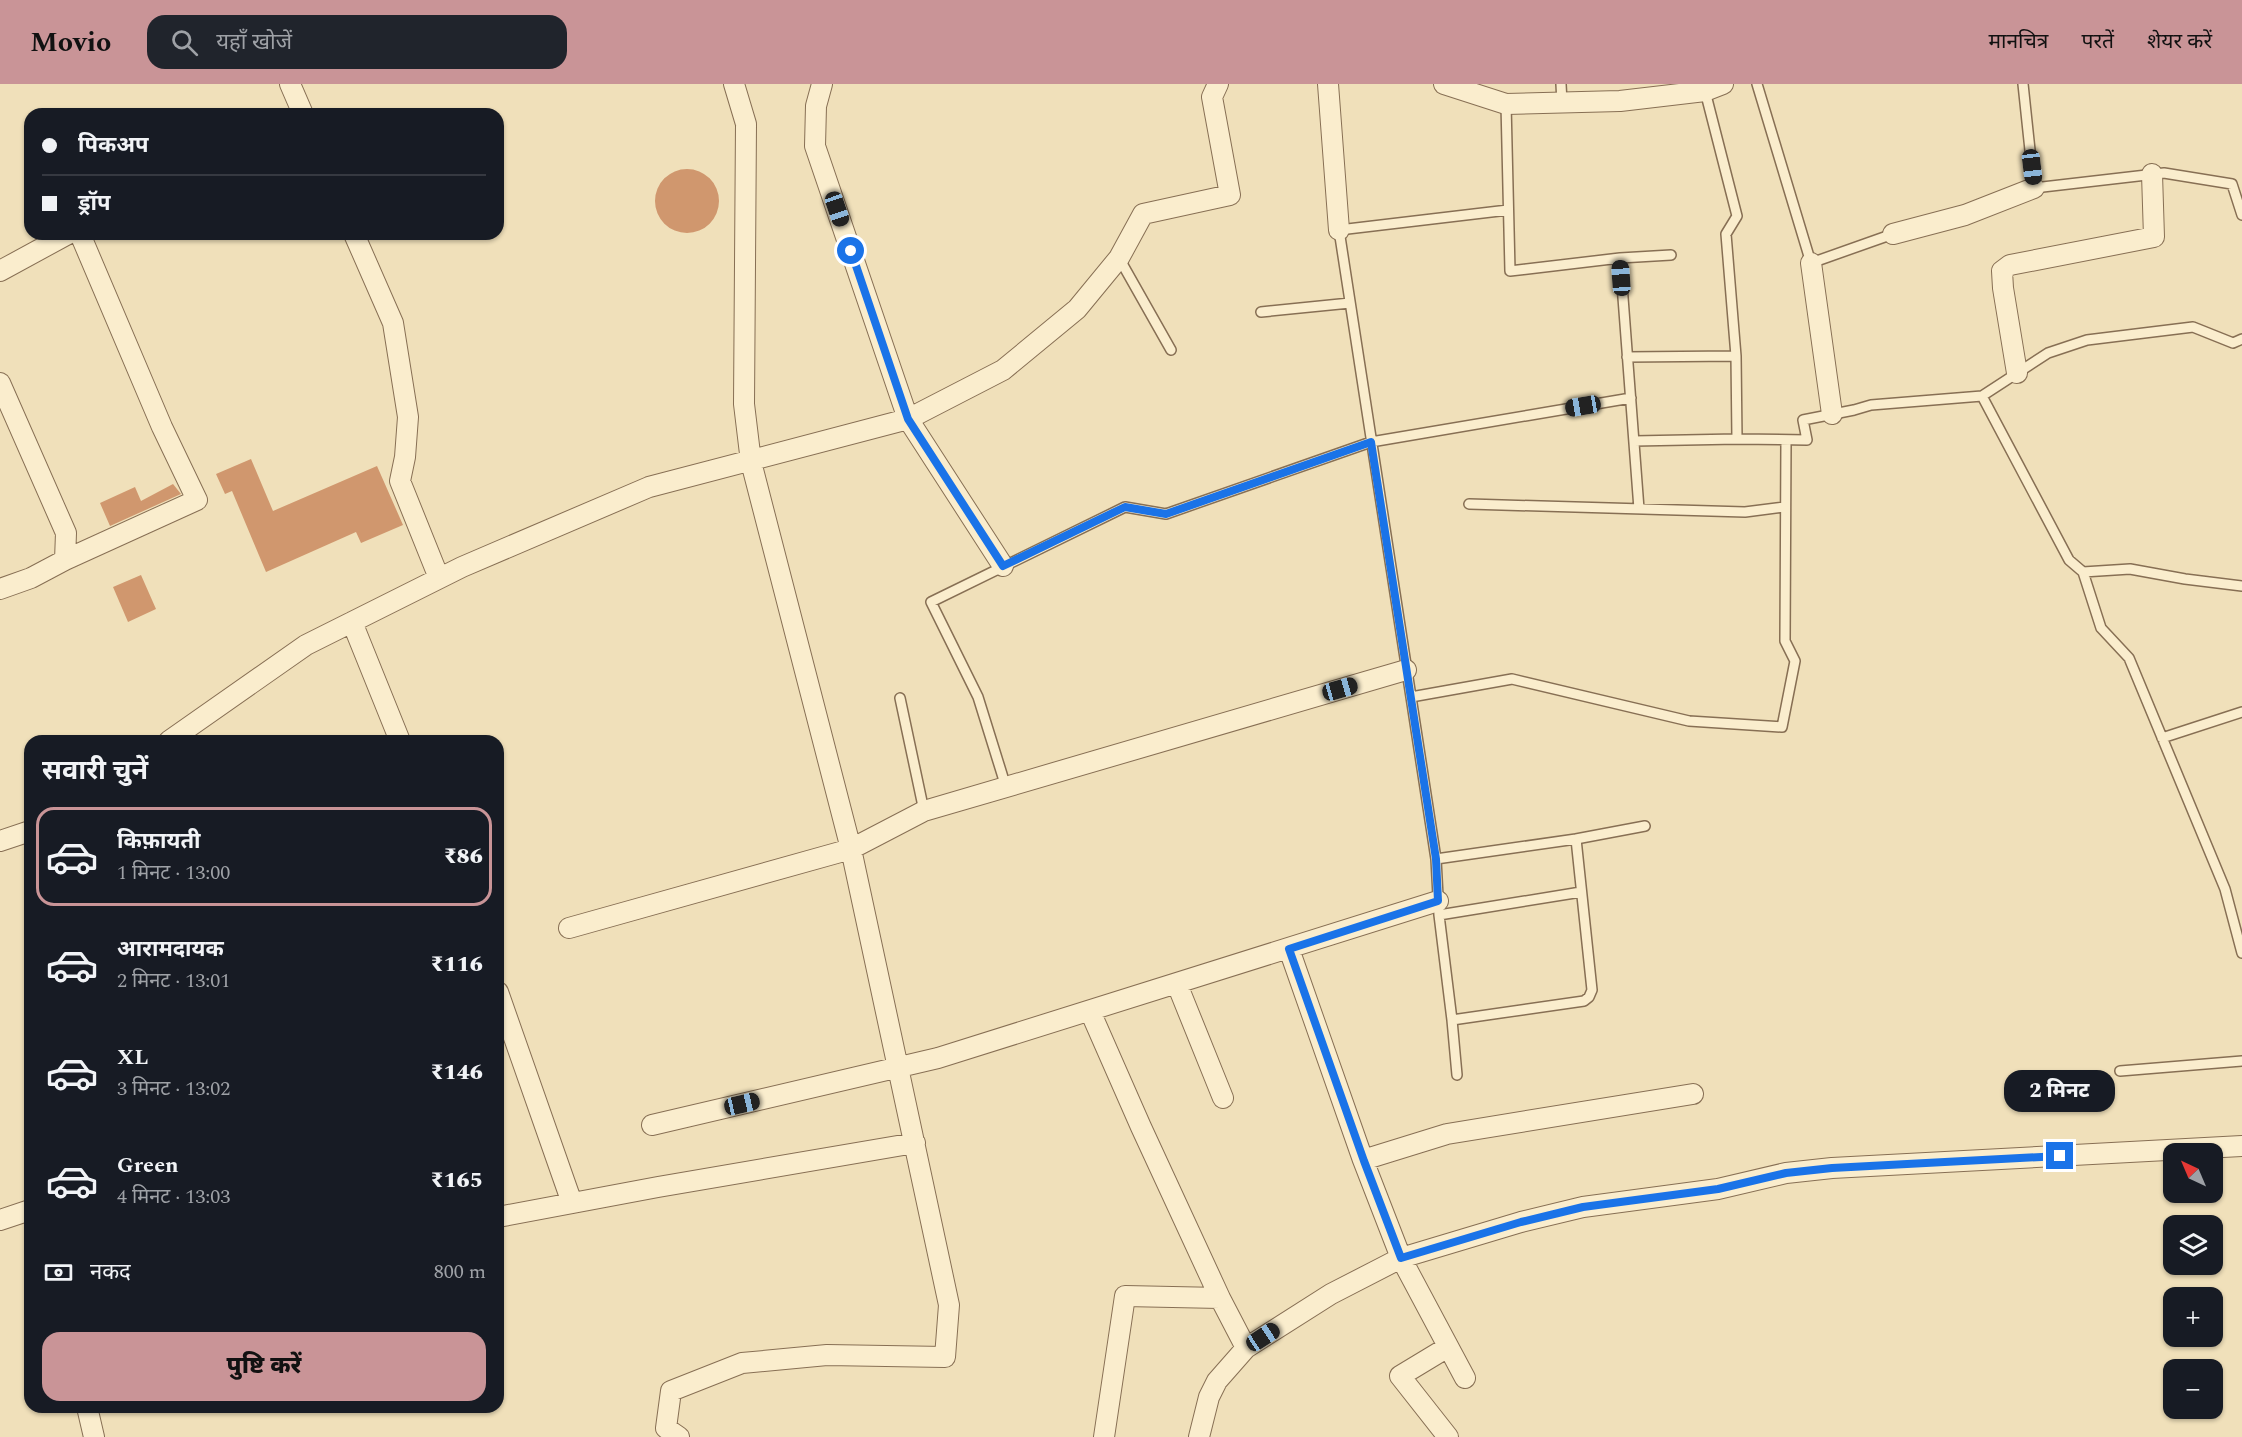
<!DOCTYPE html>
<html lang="hi">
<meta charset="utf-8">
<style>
body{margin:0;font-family:Spectral,"Noto Sans Devanagari",serif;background:#20242c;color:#f1f3f6;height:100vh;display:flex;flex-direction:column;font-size:22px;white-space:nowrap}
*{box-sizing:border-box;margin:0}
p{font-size:20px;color:#9ea1a6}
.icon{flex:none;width:33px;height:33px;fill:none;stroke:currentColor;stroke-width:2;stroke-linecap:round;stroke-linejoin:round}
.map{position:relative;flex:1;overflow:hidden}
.sheet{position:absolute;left:24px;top:651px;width:480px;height:678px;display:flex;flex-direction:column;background:#171b24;border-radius:18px;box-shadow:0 2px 4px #0004}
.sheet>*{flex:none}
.hud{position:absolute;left:24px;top:24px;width:480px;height:132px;border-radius:18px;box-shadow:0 2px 4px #0004;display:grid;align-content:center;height:132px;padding:0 18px;background:#171b24}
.needle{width:39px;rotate:316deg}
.tools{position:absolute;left:2163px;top:1059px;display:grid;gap:12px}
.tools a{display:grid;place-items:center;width:60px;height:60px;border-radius:12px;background:#171b24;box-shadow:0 2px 4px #0004;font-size:30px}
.end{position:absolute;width:27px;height:27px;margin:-14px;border:8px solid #1a73e8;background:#fff;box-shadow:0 0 0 3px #fff}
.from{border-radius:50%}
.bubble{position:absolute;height:42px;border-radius:18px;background:#171b24;box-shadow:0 2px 4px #0004;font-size:20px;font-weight:800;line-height:42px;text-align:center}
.car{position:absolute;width:18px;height:36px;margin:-18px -9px;border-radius:8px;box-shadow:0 0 4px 2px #0007;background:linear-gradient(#222 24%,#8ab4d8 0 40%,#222 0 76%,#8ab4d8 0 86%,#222 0)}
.hud b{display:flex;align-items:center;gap:21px;height:57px;font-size:22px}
.hud b+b{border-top:2px solid #363941}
.hud i{width:15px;height:15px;background:#f1f3f6}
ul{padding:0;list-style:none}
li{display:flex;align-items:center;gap:18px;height:99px;margin:0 12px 9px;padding:0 6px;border:3px solid transparent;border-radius:18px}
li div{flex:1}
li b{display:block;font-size:22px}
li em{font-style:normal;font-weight:800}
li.selected{border-color:#c99497}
li>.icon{width:54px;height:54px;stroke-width:1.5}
h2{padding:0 18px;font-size:27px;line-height:72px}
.pay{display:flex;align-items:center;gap:15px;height:66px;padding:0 18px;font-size:22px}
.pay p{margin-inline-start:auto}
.primary-button{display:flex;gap:12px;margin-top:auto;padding:12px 18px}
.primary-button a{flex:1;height:69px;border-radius:18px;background:#c99497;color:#111;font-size:24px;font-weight:800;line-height:69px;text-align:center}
header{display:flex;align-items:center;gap:36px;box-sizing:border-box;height:84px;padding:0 30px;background:#c99497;color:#111}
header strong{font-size:28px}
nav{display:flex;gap:33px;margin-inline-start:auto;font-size:21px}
.search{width:420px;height:54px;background:#20242c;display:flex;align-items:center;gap:15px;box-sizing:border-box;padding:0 21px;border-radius:18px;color:#9ea1a6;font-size:22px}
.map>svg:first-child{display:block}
.building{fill:#d0976e}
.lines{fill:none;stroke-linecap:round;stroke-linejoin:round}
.service-casing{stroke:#876f54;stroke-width:12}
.minor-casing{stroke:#876f54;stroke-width:22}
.service{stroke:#faedcd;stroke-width:9}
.minor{stroke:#faedcd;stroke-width:20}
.route{stroke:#1a73e8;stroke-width:8}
</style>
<header>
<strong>Movio</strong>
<div class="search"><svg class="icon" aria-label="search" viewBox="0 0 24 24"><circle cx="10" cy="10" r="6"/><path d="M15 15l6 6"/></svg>यहाँ खोजें</div>
<nav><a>मानचित्र</a><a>परतें</a><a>शेयर करें</a></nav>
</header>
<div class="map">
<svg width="2242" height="1353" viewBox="0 0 2242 1353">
<rect width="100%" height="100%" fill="#f0e0ba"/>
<path class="building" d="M655 117a32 32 0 1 1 64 0a32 32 0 1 1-64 0Z
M251,375L273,427L377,382L403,441L361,459L356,448L266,488L232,407L225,410L216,390Z
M173,400L181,410L110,442L100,419L135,403L141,417Z
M141,491L156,525L128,538L113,503Z"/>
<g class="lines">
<defs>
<path id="service" d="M1561,0L1562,19
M1757,0L1811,179L1893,150
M2023,0L2034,104L2164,89L2232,100L2242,131
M1705,7L1737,132L1726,150L1736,272L1737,355
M1506,20L1510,187L1620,174L1671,171
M1119,174L1171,266
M1620,174L1639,425
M1261,228L1350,219
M1627,273L1736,272
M1982,312L2069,476L2083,488L2130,485L2185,495L2242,502
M1634,357L1737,355L1807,356L1803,336L1854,326L1871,321L1982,312L2048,269L2087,256L2193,243L2233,259L2242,255
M1469,420L1745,428L1784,423
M2083,488L2101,544L2129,574L2225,805L2242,869
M1411,613L1512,595L1689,637L1782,643L1795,577L1785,557L1786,356
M900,614L924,727
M2162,654L2242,628
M1006,703L978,613L931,518L1125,423L1166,430L1371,358L1631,314
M1576,755L1645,742
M1436,775L1576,755L1592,906L1589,913L1584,917L1452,936L1439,831L1436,775L1339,146L1508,126
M1439,831L1581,808
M1452,936L1457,991
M2120,987L2242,977"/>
<path id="minor" d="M290,0L303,30
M822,0L816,22L815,62L908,335L1003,482
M1328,0L1339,146
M1444,0L1506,20L1620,17L1705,7L1723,0
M354,150L393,239L408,333L405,373L400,397L439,494
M1893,150L1965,131L2034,104
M1811,179L1832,330
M0,187L68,150
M2017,289L2003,204L2002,187L2010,181L2154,153L2152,90
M0,299L66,449L65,476
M0,505L31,494L65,476L197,416L162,343L80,150
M352,538L400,657
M169,657L306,561L462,483L649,403L908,335L1003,286L1077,225L1119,174L1143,130L1230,111L1212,13L1218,0
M0,757L30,747
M569,844L851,765L924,727L1406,586
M1289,865L1363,1076L1401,1174L1465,1294
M1177,900L1223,1014
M498,908L572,1119
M1090,927L1141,1043L1220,1214
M652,1041L938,974L1438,817
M1363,1076L1447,1050L1693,1010
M498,1133L658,1103L915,1059
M0,1136L30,1126
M1448,1263L1400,1292L1448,1353
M87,1323L94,1353
M679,1353L666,1344L671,1307L742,1279L827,1271L945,1273L949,1221L851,765L751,378L744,320L746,40L734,0
M1104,1353L1125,1212L1220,1214L1246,1264
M1199,1353L1209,1313L1217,1297L1246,1264L1331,1210L1401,1174L1521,1138L1583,1123L1718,1105L1786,1089L1832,1084L2242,1062"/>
</defs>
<use href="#service" class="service-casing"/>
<use href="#minor" class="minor-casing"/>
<use href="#service" class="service"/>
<use href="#minor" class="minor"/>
</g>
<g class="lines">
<path class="route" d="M851,167L908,335L1003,482L1125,423L1166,430L1371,358L1436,775L1438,817L1289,865L1364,1077L1401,1174L1521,1138L1583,1123L1718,1105L1786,1089L1832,1084L2060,1072"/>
</g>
</svg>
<div class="tools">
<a><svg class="needle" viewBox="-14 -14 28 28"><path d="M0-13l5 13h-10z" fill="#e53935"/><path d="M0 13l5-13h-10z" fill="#9ea1a6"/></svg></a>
<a><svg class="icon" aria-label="layers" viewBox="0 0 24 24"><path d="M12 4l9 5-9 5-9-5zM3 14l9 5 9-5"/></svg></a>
<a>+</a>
<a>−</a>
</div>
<i class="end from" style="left:851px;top:167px"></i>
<i class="end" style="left:2060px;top:1072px"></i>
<div class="bubble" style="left:2004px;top:986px;width:111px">2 मिनट</div>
<i class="car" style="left:2032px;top:83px;rotate:173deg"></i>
<i class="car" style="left:837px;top:125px;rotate:161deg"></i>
<i class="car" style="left:1621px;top:194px;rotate:356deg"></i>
<i class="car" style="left:1583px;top:322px;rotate:260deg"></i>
<i class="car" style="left:1340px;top:605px;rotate:74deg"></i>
<i class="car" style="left:742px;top:1020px;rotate:77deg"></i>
<i class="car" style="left:1263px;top:1253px;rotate:57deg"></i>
<div class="hud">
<b><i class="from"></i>पिकअप</b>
<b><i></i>ड्रॉप</b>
</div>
<section class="sheet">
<h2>सवारी चुनें</h2>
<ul>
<li class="selected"><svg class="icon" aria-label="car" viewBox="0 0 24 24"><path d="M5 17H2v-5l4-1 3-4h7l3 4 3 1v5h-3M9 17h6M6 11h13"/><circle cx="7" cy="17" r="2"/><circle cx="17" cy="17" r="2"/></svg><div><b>किफ़ायती</b><p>1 मिनट · 13:00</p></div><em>₹86</em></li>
<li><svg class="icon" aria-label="car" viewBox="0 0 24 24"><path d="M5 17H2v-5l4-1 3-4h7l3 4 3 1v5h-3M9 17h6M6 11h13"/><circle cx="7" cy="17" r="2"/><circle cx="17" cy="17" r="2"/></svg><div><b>आरामदायक</b><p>2 मिनट · 13:01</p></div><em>₹116</em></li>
<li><svg class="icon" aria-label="car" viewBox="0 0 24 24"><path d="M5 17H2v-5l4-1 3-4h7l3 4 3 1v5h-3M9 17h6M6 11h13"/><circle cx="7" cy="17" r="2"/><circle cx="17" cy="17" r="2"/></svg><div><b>XL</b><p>3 मिनट · 13:02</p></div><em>₹146</em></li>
<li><svg class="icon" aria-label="car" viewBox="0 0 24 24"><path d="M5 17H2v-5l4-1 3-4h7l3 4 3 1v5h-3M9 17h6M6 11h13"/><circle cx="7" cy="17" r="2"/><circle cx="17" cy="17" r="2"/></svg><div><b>Green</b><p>4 मिनट · 13:03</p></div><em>₹165</em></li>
</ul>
<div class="pay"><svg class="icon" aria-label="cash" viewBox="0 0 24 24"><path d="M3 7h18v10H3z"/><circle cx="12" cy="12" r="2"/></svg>नकद<p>800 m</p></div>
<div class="primary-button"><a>पुष्टि करें</a></div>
</section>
</div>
